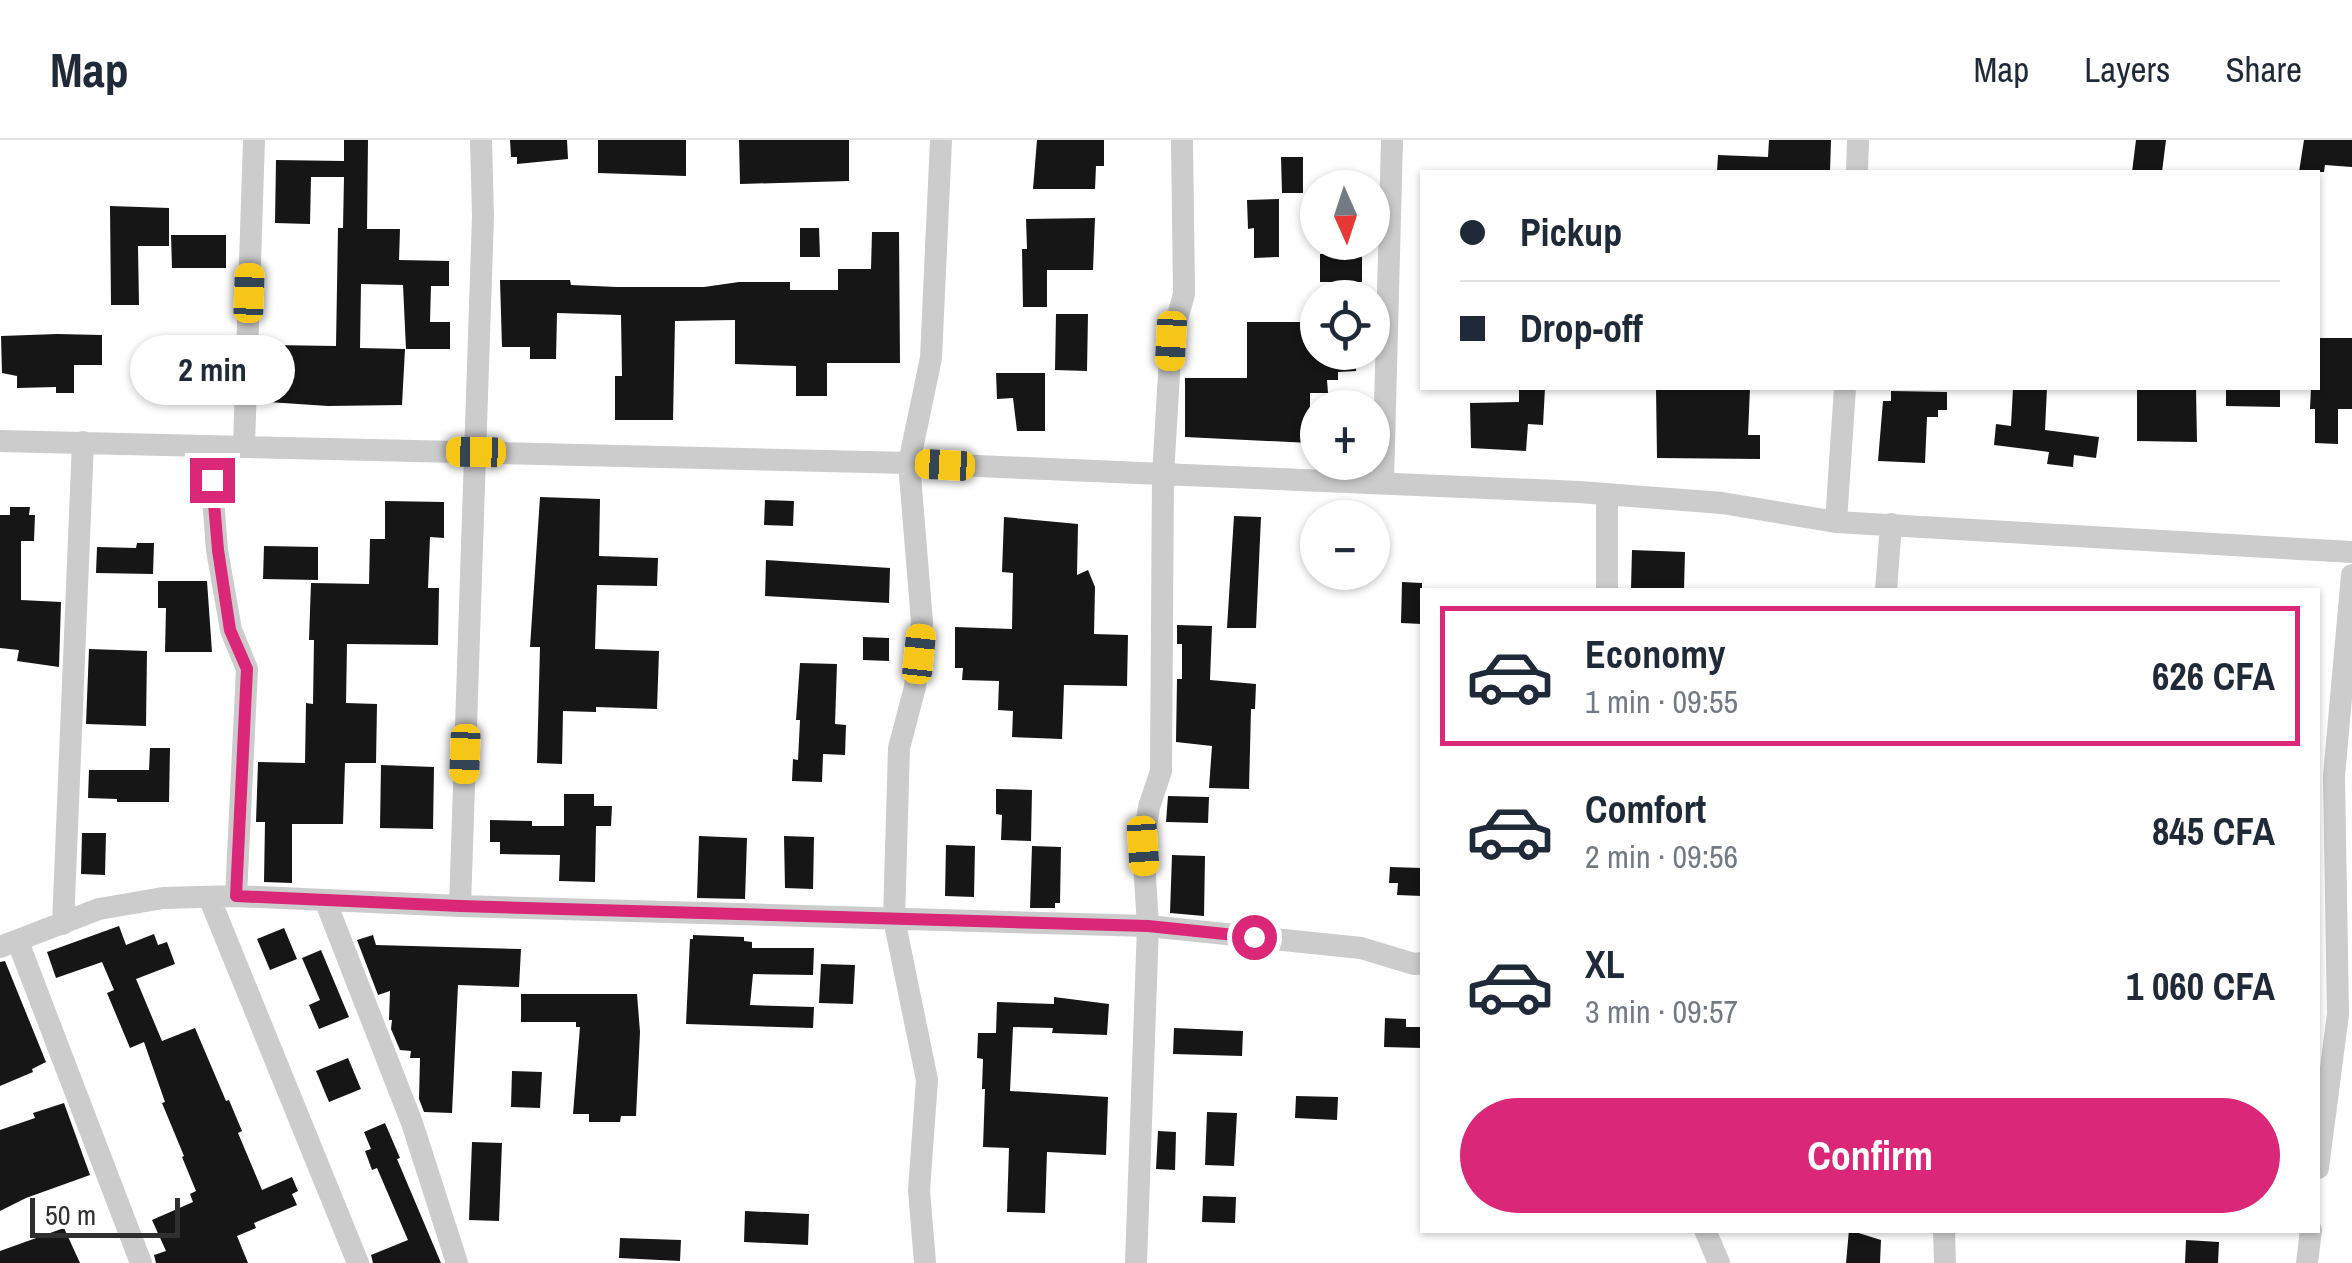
<!DOCTYPE html>
<meta charset="utf-8">
<style>
body{margin:0;font-family:"Archivo Narrow",sans-serif;background:#f2f2f3;color:#1f2937;height:100vh;display:flex;flex-direction:column;font-size:38px;white-space:nowrap}
*{box-sizing:border-box;margin:0}
p{font-size:32px;color:#747a83}
.icon{flex:none;width:55px;height:55px;fill:none;stroke:currentColor;stroke-width:2;stroke-linecap:round;stroke-linejoin:round}
.map{position:relative;flex:1;overflow:hidden}
.side{position:absolute;left:1420px;top:448px;width:900px;height:645px;display:flex;flex-direction:column;background:#fff;border-radius:0px;box-shadow:0 2px 8px #0004}
.side>*{flex:none}
.hud{position:absolute;left:1420px;top:30px;width:900px;height:220px;border-radius:0px;box-shadow:0 2px 8px #0004;display:grid;align-content:center;height:220px;padding:0 40px;background:#fff}
.needle{width:65px;rotate:177deg}
.tools{position:absolute;left:1300px;top:30px;display:grid;gap:20px}
.tools a{display:grid;place-items:center;width:90px;height:90px;border-radius:50%;background:#fff;box-shadow:0 2px 8px #0004;font-size:50px}
.scale{position:absolute;left:30px;bottom:25px;width:150px;box-sizing:border-box;padding-left:10px;border:5px solid #2f2f2f;border-top:0;font-size:28px;line-height:35px;white-space:nowrap;color:#2f2f2f;-webkit-text-stroke:8px #fff;paint-order:stroke}
.end{position:absolute;width:45px;height:45px;margin:-22px;border:12px solid #db2777;background:#fff;box-shadow:0 0 0 5px #fff}
.from{border-radius:50%}
.bubble{position:absolute;height:70px;border-radius:35px;background:#fff;box-shadow:0 2px 8px #0004;font-size:32px;font-weight:700;line-height:70px;text-align:center}
.car{position:absolute;width:30px;height:60px;margin:-30px -15px;border-radius:12px;box-shadow:0 0 8px 2px #0007;background:linear-gradient(#f5c518 24%,#345 0 40%,#f5c518 0 76%,#345 0 86%,#f5c518 0)}
.hud b{display:flex;align-items:center;gap:35px;height:95px;font-size:38px}
.hud b+b{border-top:2px solid #e0e1e3}
.hud i{width:25px;height:25px;background:#1f2937}
ul{padding:18px 0 0;list-style:none}
li{display:flex;align-items:center;gap:30px;height:140px;margin:0 20px 15px;padding:0 20px;border:5px solid transparent;border-radius:0px}
li div{flex:1}
li b{display:block;font-size:38px}
li em{font-style:normal;font-weight:700}
li.current{border-color:#db2777}
li>.icon{width:90px;height:90px;stroke-width:1.5}
.button{display:flex;gap:20px;margin-top:auto;padding:20px 40px}
.button a{flex:1;height:115px;border-radius:60px;background:#db2777;color:#fff;font-size:40px;font-weight:700;line-height:115px;text-align:center}
header{display:flex;align-items:center;gap:60px;box-sizing:border-box;height:140px;padding:0 50px;background:#fff;border-bottom:2px solid #e0e1e3}
header strong{font-size:48px}
nav{display:flex;gap:55px;margin-inline-start:auto;font-size:35px}
.map>svg:first-child{display:block}
.building{fill:#161616}
.lines{fill:none;stroke-linecap:round;stroke-linejoin:round}
.minor{stroke:#ccc;stroke-width:22}
.route{stroke:#db2777;stroke-width:12}
</style>
<header>
<strong>Map</strong>
<nav><a>Map</a><a>Layers</a><a>Share</a></nav>
</header>
<div class="map">
<svg width="2352" height="1123" viewBox="0 0 2352 1123">
<rect width="100%" height="100%" fill="#fff"/>
<path class="building" d="M344,0H368L367,89H400L399,120L449,121V146H431L430,182H450V209H406L403,145L361,144L360,208L405,209L402,265L328,266L268,262L271,205L336,206L338,88H343L344,37H311L310,84L275,83L276,20L344,21Z
M510,0H567L568,19L517,24V17H511Z
M598,0H686V36L598,33Z
M739,0H849V41L740,44Z
M1037,0H1104V26H1096L1095,49H1033Z
M1769,0H1831L1830,32H1717L1718,15L1768,17Z
M2136,0H2166L2162,32H2132Z
M2304,0H2352V27L2325,25L2324,32H2299Z
M1281,17H1303V53H1282Z
M1279,59V117L1254,118V88L1248,89L1247,60Z
M110,66L169,68V106H138L139,165H111Z
M1095,78L1093,130H1047V167H1023L1022,109H1027L1026,79Z
M800,88H819L820,117H800Z
M872,92H899L900,223H827V256H796V226L735,224V180L675,181L673,280H615V236H622L621,175L557,173L556,219H530V207H502L500,140H570L571,145L617,147H704L739,142H790V150H838V129H871Z
M171,95H226V128H172Z
M1320,114H1362V142H1320Z
M1056,174H1088L1087,231L1055,230Z
M1247,182H1318V212H1356V231L1338,232V240H1327L1328,253H1310V303L1185,297V238H1247Z
M57,194L102,195V225H74V253H56V247L17,248V236L2,233L1,196Z
M2318,198H2352V269H2338V304L2315,303V269H2310L2311,248H2318Z
M996,233H1045V291H1017L1013,258L997,259Z
M1519,248H1545L1543,285L1528,284L1526,311L1471,308L1470,263L1519,262Z
M1656,248H1750L1748,295H1760V319L1657,318Z
M2013,248H2047L2045,290L2099,297L2096,318L2074,315L2073,327L2047,324L2049,312L1994,305L1996,284L2011,286Z
M2137,248H2196L2197,302L2137,301Z
M2226,248H2280V267L2226,266Z
M1891,251L1947,252V270H1938V277H1927L1925,323L1878,321L1883,261H1891Z
M540,357L600,359L599,416L658,418L657,446L597,445L595,509L659,511L657,569L596,567V572L563,571L562,624L537,623L540,507H530Z
M765,360L794,361L793,386L764,385Z
M385,361L444,362V398L430,397L428,448H439L438,505L347,504L346,563L377,564L376,623H345L343,684H292V743L264,742L265,682H256L258,622L305,623L306,563L313,564L314,500H309L311,443L369,444L370,399H385Z
M10,367H30L29,375H35L34,401H21V460L61,462L59,527L17,521L19,510L0,508V375H10Z
M1234,376L1261,377L1256,488H1227Z
M1004,377L1078,384L1077,435L1088,430L1095,447L1094,494L1128,495L1127,546L1064,545L1062,599L1012,597L1013,571L998,570L999,541L962,540L963,528H955V487L1012,489L1013,433L1002,432Z
M137,403H154L153,434L96,433L97,407L136,408Z
M264,406L318,407V440L263,439Z
M1632,410L1685,412L1684,450L1631,449Z
M766,420L890,428L889,463L765,456Z
M158,441H207L212,512H165L166,468H158Z
M1402,442L1422,443V484L1401,483Z
M1177,485L1212,486L1210,540L1256,544L1255,569H1251L1249,649L1209,648L1212,606L1176,602L1177,539H1182V504H1177Z
M863,497L889,498V521L863,520Z
M89,509L147,511L146,586L86,584Z
M800,523L837,524L835,584L846,585L845,615L823,614L822,642L792,641L793,619L798,620L800,580H796Z
M150,608H170L169,662H117V659L88,658L89,630H149Z
M381,625L434,627L433,689L380,688Z
M996,649L1032,650L1031,701L1001,700L1002,675L996,674Z
M564,654H594V666H612L611,686H596L595,742L559,741L560,715L500,714V702H490V680L532,681V686H564Z
M1168,656L1209,657L1208,683L1166,682Z
M82,693H106L105,735L81,734Z
M699,696L747,698L745,759L697,758Z
M784,696L814,697L813,749L785,748Z
M946,705L975,706L974,757L945,756Z
M1032,706L1061,707L1060,763H1055V768H1030Z
M1172,715L1205,716L1204,776L1170,773Z
M1390,727L1422,728V756L1397,755L1398,743H1389Z
M119,786L126,805L154,794L158,805L167,802L175,824L136,839L162,901L195,888L226,961L229,960L242,991L238,993L262,1050L292,1037L298,1051L292,1054L297,1065L254,1083L256,1088L237,1096L248,1123H156L154,1115L166,1111L152,1080L193,1062L190,1054L196,1051L182,1017L184,1016L162,963L165,962L144,902L130,908L107,853L114,850L102,822L56,838L47,812Z
M284,788L297,819L270,830L257,799Z
M373,795L376,805L521,809L519,847L458,845L452,973L424,972L419,959L420,918H410L411,911L400,910L391,889L392,880H389L390,851L378,855L357,800Z
M693,795L744,797V801L752,802V808H814L813,835L753,834L750,865L814,867L813,888L686,884L690,799H693Z
M321,810L349,877L319,889L309,865L320,860L302,818Z
M5,821L46,922L32,929L33,932L0,946V822Z
M821,824L855,825L853,864L819,863Z
M521,854H637L640,892L636,976H621L620,982H589V974H573L580,887H576V882H521Z
M1054,857L1109,864L1107,895L1052,893L1053,888L1013,887L1010,951L1108,957L1106,1015L1047,1012L1045,1073L1007,1072L1009,1008L983,1007L985,949H982L983,919L977,918L978,893H996L997,862L1054,864Z
M1385,878L1406,879V887H1422V908L1384,907Z
M1174,888L1243,891L1242,916L1173,914Z
M348,918L361,949L329,962L316,931Z
M512,931L542,932L540,968L511,967Z
M1296,956L1338,957L1337,980L1295,978Z
M64,963L90,1035L26,1058L0,1071V990L35,978L33,973Z
M1207,972L1237,973L1234,1026L1205,1025Z
M385,983L400,1018L397,1019L441,1123H373L371,1115L408,1100L377,1028L372,1030L365,1011L371,1009L364,992Z
M1158,991L1176,992L1175,1030L1156,1029Z
M472,1002L502,1003L499,1081L469,1080Z
M1203,1056L1236,1057L1235,1083L1202,1082Z
M745,1071L809,1074L808,1105L744,1102Z
M64,1088L80,1123H0V1111Z
M1849,1090L1881,1100L1880,1123H1846Z
M620,1098L681,1100L680,1121L619,1118Z
M2186,1100L2219,1102L2218,1123H2185Z"/>
<g class="lines">
<path class="minor" d="M1857,32L1858,0
M0,301L909,323L1579,352L1722,363L1836,382L2352,412
M209,306L217,410L231,490L247,529L236,756
M244,306L254,0
M1383,343L1392,0
M1607,354V450
M1836,382L1845,248
M1886,450L1891,384
M209,757L358,1123
M325,760L412,983L457,1123
M460,766L483,76L481,0
M63,784L83,302
M18,802L141,1123
M0,807L99,769L163,758L236,756L460,766L1148,786L1361,808L1414,824L1422,823
M2318,1028L2338,874L2334,636L2352,435
M1705,1090L1719,1123
M1944,1090L1945,1123
M925,1123L919,1050L927,940L894,779L899,608L915,547L922,482L909,323L931,218L941,0
M1136,1123L1148,786L1143,706L1149,667L1161,631L1163,335L1171,201L1184,154L1182,0
M2307,1123L2311,1090"/>
</g>
<g class="lines">
<path class="route" d="M212,340L218,410L230,490L247,529L236,756L460,766L1148,786L1254,797"/>
</g>
</svg>
<div class="tools">
<a><svg class="needle" viewBox="-14 -14 28 28"><path d="M0-13l5 13h-10z" fill="#e53935"/><path d="M0 13l5-13h-10z" fill="#747a83"/></svg></a>
<a><svg class="icon" aria-label="locate" viewBox="0 0 24 24"><circle cx="12" cy="12" r="6"/><path d="M12 2v4M12 18v4M2 12h4M18 12h4"/></svg></a>
<a>+</a>
<a>−</a>
</div>
<div class="scale">50 m</div>
<i class="end from" style="left:1254px;top:797px"></i>
<i class="end" style="left:212px;top:340px"></i>
<div class="bubble" style="left:130px;top:195px;width:165px">2 min</div>
<i class="car" style="left:249px;top:153px;rotate:2deg"></i>
<i class="car" style="left:1171px;top:201px;rotate:183deg"></i>
<i class="car" style="left:476px;top:312px;rotate:271deg"></i>
<i class="car" style="left:945px;top:325px;rotate:273deg"></i>
<i class="car" style="left:919px;top:514px;rotate:6deg"></i>
<i class="car" style="left:465px;top:614px;rotate:182deg"></i>
<i class="car" style="left:1143px;top:706px;rotate:176deg"></i>
<div class="hud">
<b><i class="from"></i>Pickup</b>
<b><i></i>Drop-off</b>
</div>
<section class="side">
<ul>
<li class="current"><svg class="icon" aria-label="car" viewBox="0 0 24 24"><path d="M5 17H2v-5l4-1 3-4h7l3 4 3 1v5h-3M9 17h6M6 11h13"/><circle cx="7" cy="17" r="2"/><circle cx="17" cy="17" r="2"/></svg><div><b>Economy</b><p>1 min · 09:55</p></div><em>626 CFA</em></li>
<li><svg class="icon" aria-label="car" viewBox="0 0 24 24"><path d="M5 17H2v-5l4-1 3-4h7l3 4 3 1v5h-3M9 17h6M6 11h13"/><circle cx="7" cy="17" r="2"/><circle cx="17" cy="17" r="2"/></svg><div><b>Comfort</b><p>2 min · 09:56</p></div><em>845 CFA</em></li>
<li><svg class="icon" aria-label="car" viewBox="0 0 24 24"><path d="M5 17H2v-5l4-1 3-4h7l3 4 3 1v5h-3M9 17h6M6 11h13"/><circle cx="7" cy="17" r="2"/><circle cx="17" cy="17" r="2"/></svg><div><b>XL</b><p>3 min · 09:57</p></div><em>1 060 CFA</em></li>
</ul>
<div class="button"><a>Confirm</a></div>
</section>
</div>
